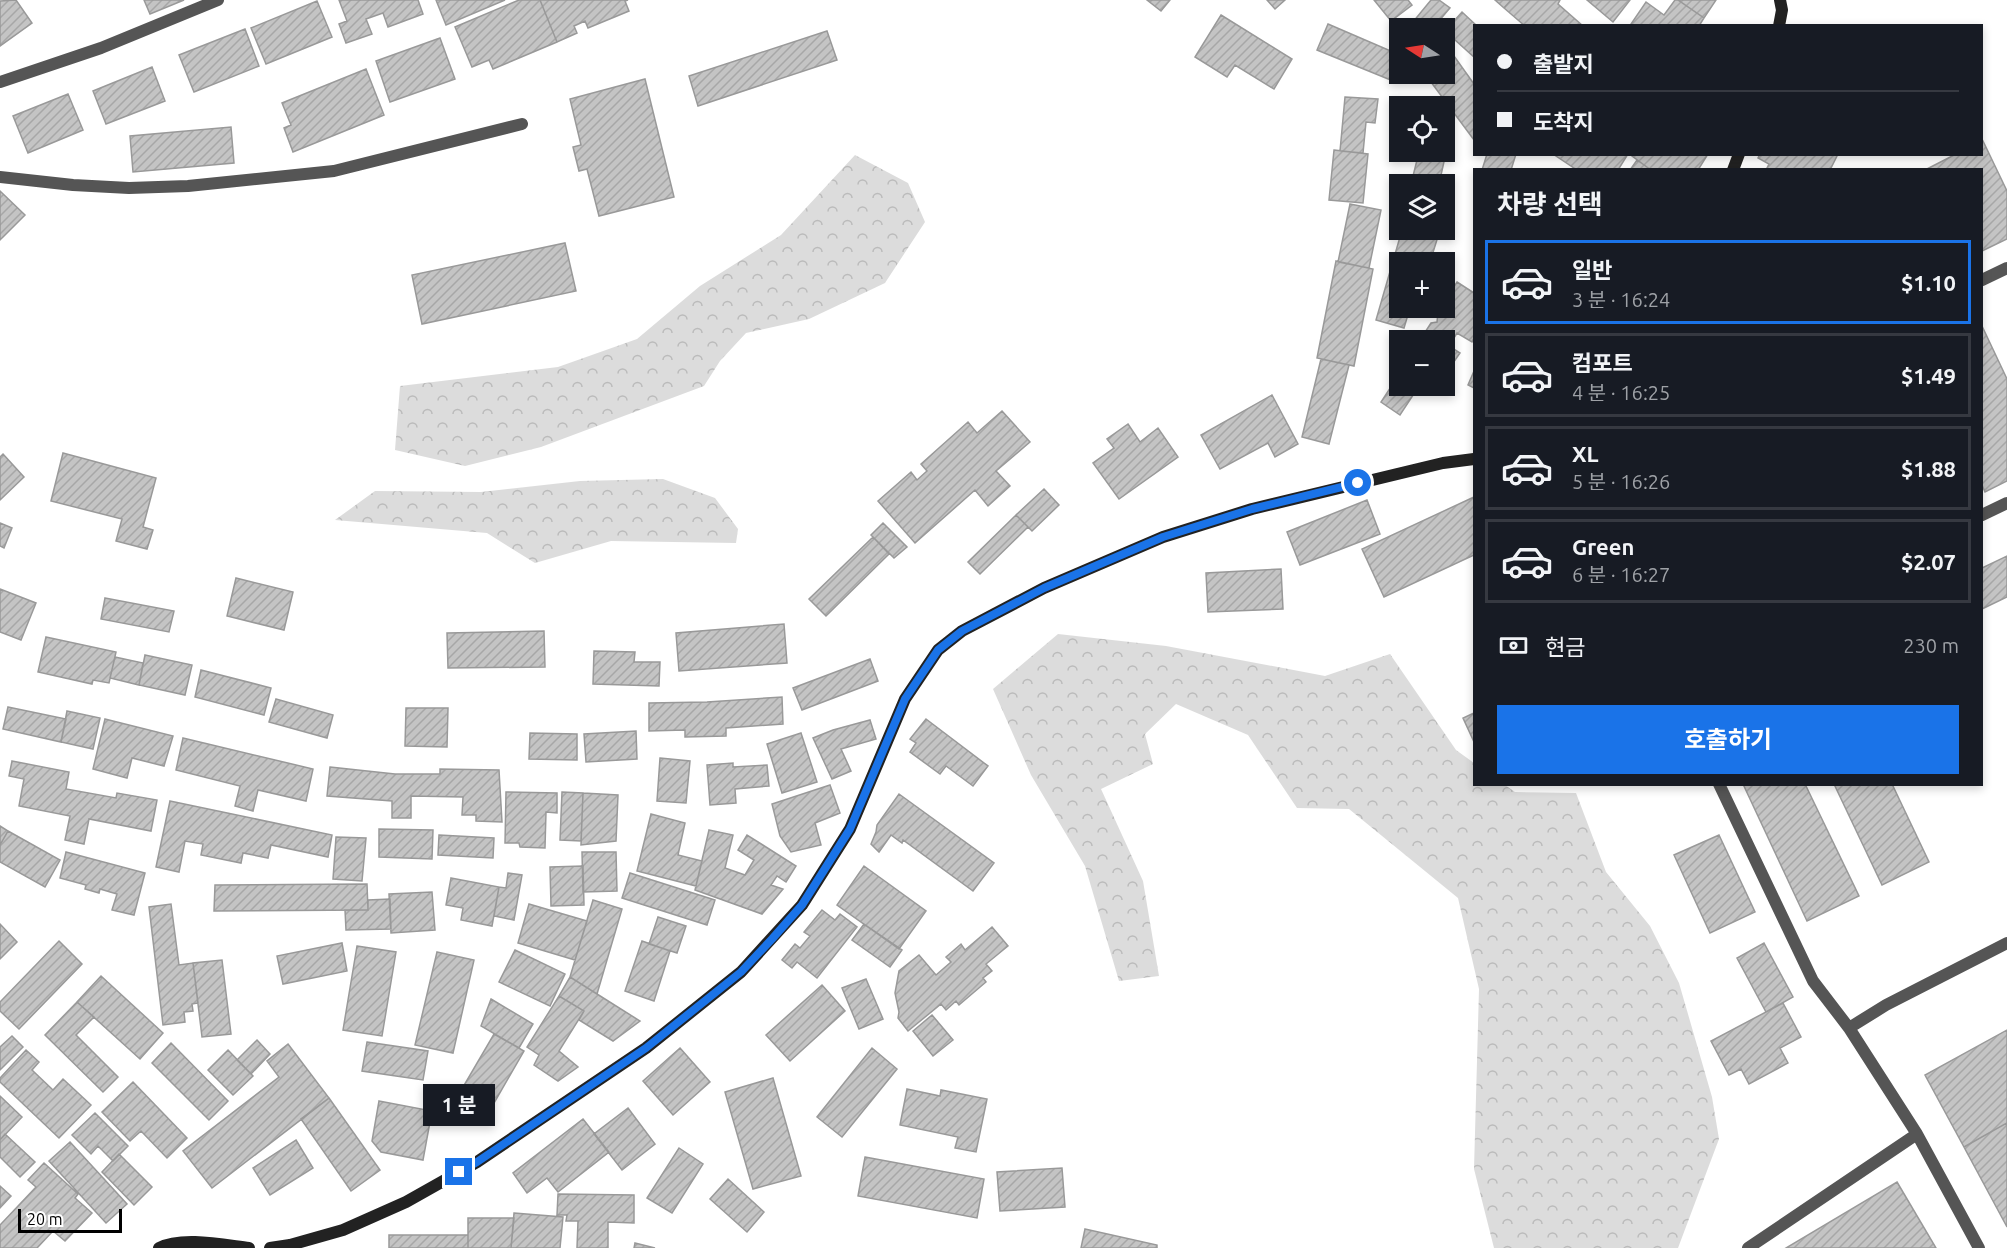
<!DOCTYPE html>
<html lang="ko">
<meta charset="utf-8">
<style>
body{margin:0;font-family:Ubuntu,"Noto Sans KR",sans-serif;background:#20242c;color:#f1f3f6;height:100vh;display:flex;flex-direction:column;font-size:22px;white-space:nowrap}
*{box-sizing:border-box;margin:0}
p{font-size:20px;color:#9ea1a6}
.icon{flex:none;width:33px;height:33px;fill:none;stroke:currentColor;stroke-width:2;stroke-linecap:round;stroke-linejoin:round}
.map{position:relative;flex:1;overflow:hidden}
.drawer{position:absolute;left:1473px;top:168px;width:510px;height:618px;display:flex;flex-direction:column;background:#171b24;border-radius:0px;box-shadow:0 3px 9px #0003}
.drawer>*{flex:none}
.banner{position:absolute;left:1473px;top:24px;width:510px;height:132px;border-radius:0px;box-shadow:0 3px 9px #0003;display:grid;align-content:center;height:132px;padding:0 24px;background:#171b24}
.needle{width:39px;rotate:282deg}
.buttons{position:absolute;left:1389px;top:18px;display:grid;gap:12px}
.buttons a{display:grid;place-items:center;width:66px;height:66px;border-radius:0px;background:#171b24;box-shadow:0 3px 9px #0003;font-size:30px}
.scale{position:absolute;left:18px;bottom:15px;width:104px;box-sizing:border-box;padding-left:6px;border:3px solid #000;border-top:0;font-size:16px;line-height:21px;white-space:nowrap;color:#000;-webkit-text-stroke:4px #fff;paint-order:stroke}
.end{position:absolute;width:27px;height:27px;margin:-14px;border:8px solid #1a73e8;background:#fff;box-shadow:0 0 0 3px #fff}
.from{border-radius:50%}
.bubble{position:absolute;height:42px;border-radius:0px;background:#171b24;box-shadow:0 3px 9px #0003;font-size:20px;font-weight:700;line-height:42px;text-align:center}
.banner b{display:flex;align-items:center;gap:21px;height:57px;font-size:22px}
.banner b+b{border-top:2px solid #363941}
.banner i{width:15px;height:15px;background:#f1f3f6}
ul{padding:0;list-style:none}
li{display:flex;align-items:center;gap:18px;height:84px;margin:0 12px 9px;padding:0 12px;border:3px solid #363941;border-radius:0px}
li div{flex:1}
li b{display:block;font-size:22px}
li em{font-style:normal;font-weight:700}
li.active{border-color:#1a73e8}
li>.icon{width:54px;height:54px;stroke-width:1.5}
h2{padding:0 24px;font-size:27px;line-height:72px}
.pay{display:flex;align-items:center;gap:15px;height:66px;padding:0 24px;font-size:22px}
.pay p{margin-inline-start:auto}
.button{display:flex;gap:12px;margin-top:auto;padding:12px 24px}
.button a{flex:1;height:69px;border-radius:0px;background:#1a73e8;color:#fff;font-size:24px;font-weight:700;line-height:69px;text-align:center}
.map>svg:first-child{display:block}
.forest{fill:url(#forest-crowns)}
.building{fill:url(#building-hatch);stroke:#999;stroke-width:1.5}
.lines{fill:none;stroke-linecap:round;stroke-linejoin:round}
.lane{stroke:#555;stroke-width:12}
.street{stroke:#555;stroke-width:12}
.secondary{stroke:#222;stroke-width:12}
.route{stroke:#1a73e8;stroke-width:8}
</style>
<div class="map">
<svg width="2007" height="1248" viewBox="0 0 2007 1248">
<defs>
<pattern id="forest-crowns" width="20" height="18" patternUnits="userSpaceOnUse" patternTransform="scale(1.5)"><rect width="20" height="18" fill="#dcdcdc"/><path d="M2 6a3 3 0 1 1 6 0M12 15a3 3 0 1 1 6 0" fill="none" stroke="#bbb"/></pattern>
<pattern id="building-hatch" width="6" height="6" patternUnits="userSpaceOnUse" patternTransform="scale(1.5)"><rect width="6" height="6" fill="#c4c4c4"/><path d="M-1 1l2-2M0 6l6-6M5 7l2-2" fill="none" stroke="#a7a7a7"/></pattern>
</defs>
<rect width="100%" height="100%" fill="#fff"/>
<path class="forest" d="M855,155L908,183L925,222L885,283L809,319L746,333L720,361L704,386L541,447L465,466L395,450L400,386L558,367L637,339L700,286L781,235Z
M663,479L715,498L738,529L736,543L611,541L535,563L487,533L335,520L375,491L481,492L580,481Z
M1058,634L1166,646L1325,676L1390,654L1456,750L1474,763V784L1505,785L1515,792L1576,793L1606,872L1650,926L1679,983L1712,1097L1719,1139L1678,1248H1494L1474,1169L1479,989L1458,898L1349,809L1297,808L1248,735L1176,704L1145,734L1153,764L1101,789L1143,881L1159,976L1119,981L1085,866L1031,775L993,689Z"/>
<path class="building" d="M16,0L32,23L0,46V1Z
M144,0H184L150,14Z
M339,0H418L423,14L388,27L383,13L366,19L372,34L346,43L339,24L347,21Z
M436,0H505L446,25Z
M519,0H540L557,42L493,69L489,60L472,67L455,27Z
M540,0H628L625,1L629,11L588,28L585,21L574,26L577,33L557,42Z
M1147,0H1170L1161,11Z
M1267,0H1285L1275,9Z
M1374,0H1408L1412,5L1391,21Z
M1431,0H1439L1450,8L1433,28H1408Z
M1495,0H1511L1504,8Z
M1511,0H1560L1558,4L1583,26H1525L1504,8Z
M1587,0H1630L1613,22Z
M1675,0H1678L1704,18L1699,26H1634L1631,24L1646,2L1664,15Z
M1678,0H1716L1704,18Z
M317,1L332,37L266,64L251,28Z
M1462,12L1477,26H1474V57L1445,31Z
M1221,15L1292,59L1274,89L1235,65L1227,77L1195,57Z
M1328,24L1400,55V74H1402L1398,83L1317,50Z
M245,29L259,66L194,92L179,55Z
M827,31L837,60L698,106L689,76Z
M440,38L455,79L390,102L376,61Z
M1444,42L1474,84V140L1425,74H1444Z
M152,67L165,101L106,124L93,91Z
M366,69L384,115L293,152L284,128L291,125L282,103Z
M645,79L674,197L599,216L587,169L579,171L573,147L581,145L570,99Z
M68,94L83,130L28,153L13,116Z
M1345,97L1378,99L1375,123L1366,122L1363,153L1340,151Z
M231,127L234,163L133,172L130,136Z
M1444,134L1450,135L1439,184H1411L1419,152H1444Z
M1983,141L2007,191V239L1982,251V170H1925L1956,154H1982V142Z
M1334,150L1368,154L1363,203L1329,200Z
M1487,154H1516L1511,170H1482Z
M1553,154H1628L1618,170H1577Z
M1633,154H1708L1698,170H1651L1632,156Z
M1760,154H1838L1830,170H1766L1769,164L1758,158Z
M1637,160L1651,170H1630Z
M0,191L25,215L0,240Z
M1350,204L1381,210L1369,268L1338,262Z
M1402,230H1440L1430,262H1400V308H1410L1404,328L1376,320Z
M565,243L576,291L422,324L412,275Z
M1336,261L1373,269L1354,366L1317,358Z
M1457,282L1474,293V338L1472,342L1457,333L1449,346L1460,353L1444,376V340H1420L1431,323L1437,322L1438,312L1441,308H1444V302Z
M1982,326L2007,379V481L1985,492L1982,485Z
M1321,359L1349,365L1329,444L1302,437Z
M1474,371V388L1468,385Z
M1400,373V386H1438L1432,394L1419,386L1400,415L1381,402Z
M1272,395L1298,444L1275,457L1268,443L1220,469L1201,435Z
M1002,411L1030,442L996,471L1010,486L988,506L975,490L915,543L878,501L911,472L917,480L927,471L921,464L968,422L977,433Z
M1128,424L1140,442L1158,428L1178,457L1119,499L1093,463L1114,448L1107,439Z
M63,453L156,478L143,527L153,530L147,549L116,541L122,519L51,501Z
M3,454L24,477L0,500V457Z
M1044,489L1059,505L1032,531L1016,515Z
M1474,497V555L1384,597L1362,549Z
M1367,500L1380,534L1300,565L1287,532Z
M1016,515L1028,527L980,574L968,562Z
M0,523L12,528L4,548L0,546Z
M883,523L907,547L894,558L871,535Z
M873,537L889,554L826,616L809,599Z
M2007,556V597L1982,609V568Z
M1281,569L1283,609L1208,612L1206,573Z
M236,578L293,592L284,630L227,616Z
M0,589L36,603L21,640L0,632Z
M105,598L174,611L169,632L101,619Z
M784,624L787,663L679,671L676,633Z
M544,631L545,667L448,668L447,633Z
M46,637L116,652L109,683L93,680L92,684L38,672Z
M594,651L635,652L634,662H660L659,686L593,684Z
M145,655L192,665L185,695L139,685Z
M115,657L143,663L139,685L110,678Z
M870,659L878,681L802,710L793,688Z
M201,670L271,688L264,715L195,697Z
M782,697L783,724L726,728V736L685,737V730L649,731V703L707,702Z
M276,699L333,715L327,738L269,722Z
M8,707L66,719L61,742L3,729Z
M406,708H448L447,747L405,746Z
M67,711L100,718L93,749L61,742Z
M1474,713V742L1463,718Z
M105,719L173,736L164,766L132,758L127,778L93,769Z
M926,719L988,766L973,786L946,766L940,774L910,752L916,743L910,739Z
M870,720L876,739L841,749L851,771L832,779L813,738L833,730Z
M636,731L637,759L586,762L584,734Z
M530,733L577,734V760L529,759Z
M801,733L817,782L782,793L767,744Z
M183,738L313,769L306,801L258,790L253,811L235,806L240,786L176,770Z
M660,758L690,761L686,803L657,801Z
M12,761L69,772L66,789L116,798L117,793L157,800L151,831L89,819L84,844L65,840L70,816L19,806L24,779L9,776Z
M733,763V767L767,765L769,786L735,789L736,803L710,805L707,765Z
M330,767L395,774H440V769L499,770L502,822L476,821V815H462L463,797L411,796V818H392V801L327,796Z
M1743,784H1805L1859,896L1807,921Z
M1834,784H1892L1929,862L1882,885Z
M830,785L840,813L815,823L821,845L791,852L780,836L772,804Z
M506,792L557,793V813L546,812L545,848L520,847L519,843H505Z
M562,792L583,793L581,841L560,840Z
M583,793L618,795L616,841L581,845Z
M899,794L994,863L973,891L903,840L902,843L891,835L879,852L871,844L876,832L877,825Z
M170,801L332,835L328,857L271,845L268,858L243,853L241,863L201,855L203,844L185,841L179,872L156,867Z
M651,814L685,823L678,855L702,861L696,886L637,871Z
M0,826L8,831L0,845Z
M379,829L433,830L432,859L379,857Z
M709,830L733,835L725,868L745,875L754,860L738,850L747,835L796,866L786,882L777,876L771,885L783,889L762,914L695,890Z
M8,831L60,860L45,887L0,862V845Z
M439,835L494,838L493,858L438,855Z
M1719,835L1755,912L1710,933L1674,855Z
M336,837L366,838L362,881L333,879Z
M66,852L145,873L134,915L112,910L117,894L100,889L99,893L85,889L86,885L60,878Z
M582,852H616L617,891L583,892Z
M583,866L584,905L551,906L550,867Z
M864,866L926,911L899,949L837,905Z
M508,873L522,875L514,920L494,916L499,887L506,888Z
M630,873L715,900L707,925L622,898Z
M451,878L499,887L492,926L461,920L463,908L446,905Z
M367,884L368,910L214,911L215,885Z
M432,892L435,930L391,933L389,894Z
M390,899L391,929L346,930L345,910H368V900Z
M593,900L622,909L597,994L570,977Z
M171,904L179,965L193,963L198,1003L192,1004L193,1011L184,1012L185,1022L163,1025L149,907Z
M529,904L587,921L575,960L518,943Z
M822,910L835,920L840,914L857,927L817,978L797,962L792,968L782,960L795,944L800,948L810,936L804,932Z
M658,917L686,926L677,953L649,944Z
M0,924L17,942L0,959Z
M864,924L902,950L890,967L852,940Z
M992,927L1008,946L986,964L992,971L983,978L986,982L959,1005L956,1001L946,1010L941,1004L908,1031L898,1018L899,1012L895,993L899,971L919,955L936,975L951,962L946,957L961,944L965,950Z
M59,941L82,964L19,1029L0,1011V1002Z
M642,941L670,951L654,1001L625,991Z
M342,943L347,971L283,984L277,956Z
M1764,943L1793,997L1766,1012L1737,958Z
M357,946L396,952L382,1036L343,1030Z
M515,950L565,974L550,1006L499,982Z
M437,952L474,960L453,1053L415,1045Z
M222,960L231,1034L202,1037L193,963Z
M101,976L163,1033L140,1059L77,1002Z
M570,977L597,994L640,1021L613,1041L579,1020L584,1011L559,996Z
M866,979L883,1019L859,1029L842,988Z
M822,985L845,1011L790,1061L766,1035Z
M559,996L584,1011L559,1051L578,1067L558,1081L534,1065L539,1055L527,1047Z
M491,999L533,1024L519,1048L481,1026Z
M77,1002L94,1017L76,1035L118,1077L103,1092L45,1035Z
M1783,1003L1801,1037L1780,1048L1788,1063L1749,1084L1741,1069L1729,1075L1711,1041Z
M932,1015L953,1040L933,1056L913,1031Z
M2007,1030V1123L1964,1147L1925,1075Z
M494,1034L524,1051L486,1117L456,1099Z
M12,1036L23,1047L0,1070V1047Z
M257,1040L270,1054L251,1074L237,1060Z
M367,1042L428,1051L423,1080L362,1071Z
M171,1043L228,1101L209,1120L152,1063Z
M288,1044L329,1098L212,1188L183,1151L279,1077L267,1061Z
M680,1048L710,1082L673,1115L643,1081Z
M872,1048L897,1069L842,1137L817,1117Z
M26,1050L39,1062L32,1070L53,1090L63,1079L91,1105L59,1138L0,1082V1078Z
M228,1050L253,1076L233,1095L208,1070Z
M773,1078L801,1176L753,1189L725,1092Z
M133,1082L187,1138L167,1158L141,1131L130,1141L102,1112Z
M907,1089L940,1096L941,1090L987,1099L976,1152L955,1148L958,1137L900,1125Z
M0,1096L22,1117L0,1140Z
M329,1098L380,1170L351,1191L301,1119Z
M379,1101L432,1111L423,1160L381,1152L372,1141Z
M628,1108L655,1144L622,1170L594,1134Z
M95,1113L128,1146L113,1161L98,1146L91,1154L72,1135Z
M583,1119L609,1152L558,1192L547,1178L527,1193L513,1173Z
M2007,1123V1227L1964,1147Z
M5,1134L35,1162L20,1177L0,1157V1140Z
M296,1140L313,1168L270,1195L253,1168Z
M70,1142L127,1204L106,1223L49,1161Z
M679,1148L703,1164L672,1213L647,1198Z
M119,1154L152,1187L134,1205L102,1172Z
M865,1157L984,1179L977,1218L858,1196Z
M44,1163L78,1194L75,1198L92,1213L65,1241L53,1231L37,1248H0V1225L36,1187L28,1180Z
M1062,1168L1065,1207L1000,1211L997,1172Z
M728,1179L764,1212L747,1232L710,1199Z
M1897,1182L1936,1248H1786Z
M0,1186L11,1196L0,1208Z
M558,1194L634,1195V1223L608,1222V1248H577L578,1221H566L567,1215H557Z
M514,1213L563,1217L560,1248H511Z
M468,1218H514L511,1248H468Z
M1085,1229L1157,1245V1248H1081Z
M389,1235H468V1248H389Z
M635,1243L655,1248H634Z"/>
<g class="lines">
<path class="lane" d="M1982,280L2007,268
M1982,515L2007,503
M1719,784L1813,981L1849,1028
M1748,1248L1917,1134
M1979,1248L1917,1134L1849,1028L1886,1005L2007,943"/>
<path class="street" d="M0,82L101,48L218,0
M0,177L73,185L129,188L188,186L334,171L522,124"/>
<path class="secondary" d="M1779,26L1782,10L1780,0
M1733,170L1739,154
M159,1248C182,1236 224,1245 249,1248
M270,1248L290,1245L343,1230L406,1202L477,1162L646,1048L741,972L802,905L850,829L905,699L938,650L962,631L1044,588L1163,537L1252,509L1443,463L1474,459"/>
</g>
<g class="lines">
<path class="route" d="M459,1172L477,1162L646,1048L741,972L772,939L802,905L850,829L905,699L938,650L962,631L1044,588L1163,537L1252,509L1358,483"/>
</g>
</svg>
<div class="buttons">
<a><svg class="needle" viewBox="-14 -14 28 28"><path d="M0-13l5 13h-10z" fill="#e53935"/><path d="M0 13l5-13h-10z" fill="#9ea1a6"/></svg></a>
<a><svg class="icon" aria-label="locate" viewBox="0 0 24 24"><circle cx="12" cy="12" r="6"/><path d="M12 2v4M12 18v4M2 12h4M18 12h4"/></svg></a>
<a><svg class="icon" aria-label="layers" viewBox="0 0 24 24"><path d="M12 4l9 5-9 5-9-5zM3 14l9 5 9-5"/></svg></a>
<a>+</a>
<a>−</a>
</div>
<div class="scale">20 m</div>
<i class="end from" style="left:1358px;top:483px"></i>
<i class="end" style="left:459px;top:1172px"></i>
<div class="bubble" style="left:423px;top:1084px;width:72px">1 분</div>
<div class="banner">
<b><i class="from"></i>출발지</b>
<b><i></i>도착지</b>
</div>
<section class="drawer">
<h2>차량 선택</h2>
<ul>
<li class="active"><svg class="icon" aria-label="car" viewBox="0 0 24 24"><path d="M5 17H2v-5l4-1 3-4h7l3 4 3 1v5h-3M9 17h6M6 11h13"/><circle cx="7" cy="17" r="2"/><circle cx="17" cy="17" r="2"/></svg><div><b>일반</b><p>3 분 · 16:24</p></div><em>$1.10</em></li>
<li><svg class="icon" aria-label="car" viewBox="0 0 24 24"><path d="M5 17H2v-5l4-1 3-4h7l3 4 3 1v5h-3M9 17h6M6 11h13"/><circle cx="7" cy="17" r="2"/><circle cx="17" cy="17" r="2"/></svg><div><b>컴포트</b><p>4 분 · 16:25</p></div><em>$1.49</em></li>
<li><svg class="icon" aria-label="car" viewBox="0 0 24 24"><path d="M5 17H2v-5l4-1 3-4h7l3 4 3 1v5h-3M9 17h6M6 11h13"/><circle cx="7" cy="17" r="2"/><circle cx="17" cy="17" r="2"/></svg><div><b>XL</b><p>5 분 · 16:26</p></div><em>$1.88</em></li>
<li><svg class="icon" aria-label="car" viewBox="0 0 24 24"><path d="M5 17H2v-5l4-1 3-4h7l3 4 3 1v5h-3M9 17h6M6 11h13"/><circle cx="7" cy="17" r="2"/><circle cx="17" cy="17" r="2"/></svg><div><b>Green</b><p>6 분 · 16:27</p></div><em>$2.07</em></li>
</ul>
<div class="pay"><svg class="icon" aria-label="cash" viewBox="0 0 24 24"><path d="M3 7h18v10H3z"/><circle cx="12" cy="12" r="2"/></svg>현금<p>230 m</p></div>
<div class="button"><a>호출하기</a></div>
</section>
</div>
